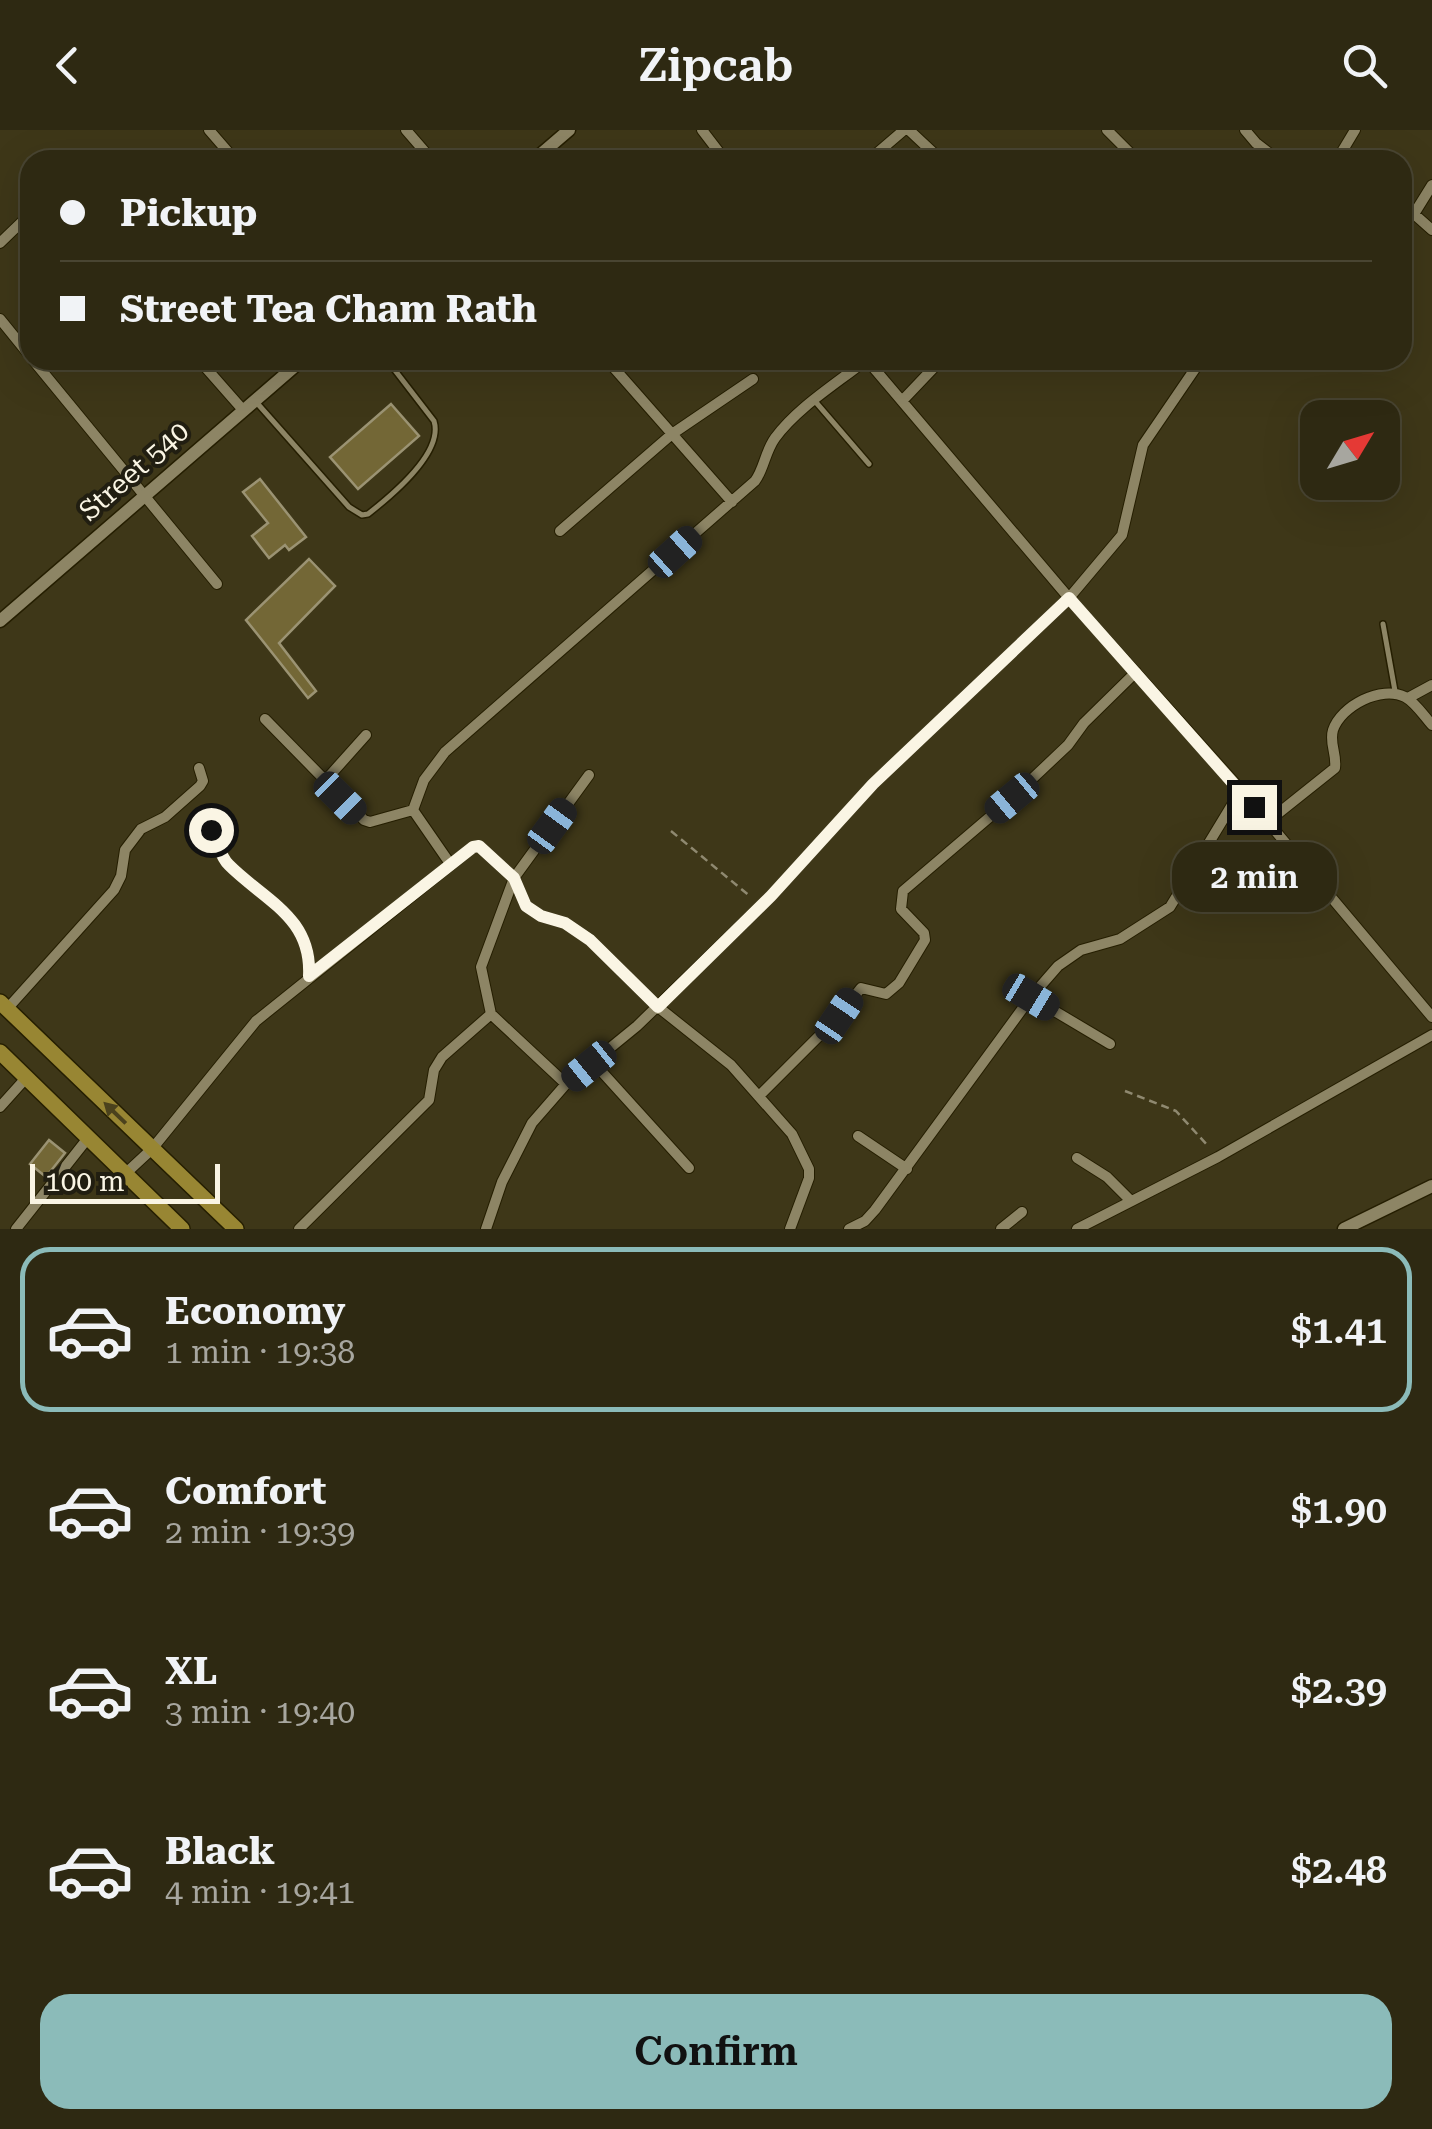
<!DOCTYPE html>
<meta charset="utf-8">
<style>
body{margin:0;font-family:"Roboto Serif",serif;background:#36311b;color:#f1f3f6;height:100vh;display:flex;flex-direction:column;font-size:38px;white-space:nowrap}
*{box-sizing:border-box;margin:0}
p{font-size:32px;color:#a7a69f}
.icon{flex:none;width:55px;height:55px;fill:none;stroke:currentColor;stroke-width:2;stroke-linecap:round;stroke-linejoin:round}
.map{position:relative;height:1099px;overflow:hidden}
.panel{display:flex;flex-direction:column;background:#2e2912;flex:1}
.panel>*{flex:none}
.banner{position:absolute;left:20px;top:20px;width:1392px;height:220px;border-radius:30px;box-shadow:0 10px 40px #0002,0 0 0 2px #494532;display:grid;align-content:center;height:220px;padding:0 40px;background:#2e2912}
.needle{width:65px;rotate:52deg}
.controls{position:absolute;left:1300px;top:270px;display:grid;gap:20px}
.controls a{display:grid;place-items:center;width:100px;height:100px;border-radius:20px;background:#2e2912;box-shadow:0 10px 40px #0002,0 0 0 2px #494532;font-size:50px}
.scale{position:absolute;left:30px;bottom:25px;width:190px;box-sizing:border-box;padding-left:10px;border:5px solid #faf5e4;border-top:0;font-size:28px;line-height:35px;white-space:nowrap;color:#faf5e4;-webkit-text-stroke:8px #211e11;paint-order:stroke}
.end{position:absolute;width:45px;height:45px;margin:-22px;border:12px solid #faf5e4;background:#111;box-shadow:0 0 0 5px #111}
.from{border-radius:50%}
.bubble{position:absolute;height:70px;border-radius:30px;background:#2e2912;box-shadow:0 10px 40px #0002,0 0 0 2px #494532;font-size:32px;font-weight:600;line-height:70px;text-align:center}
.car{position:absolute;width:30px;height:60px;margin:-30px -15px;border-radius:12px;box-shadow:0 0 8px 2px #0007;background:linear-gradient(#222 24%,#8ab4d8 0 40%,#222 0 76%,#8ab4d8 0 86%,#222 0)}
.banner b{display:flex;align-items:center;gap:35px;height:95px;font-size:38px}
.banner b+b{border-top:2px solid #494532}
.banner i{width:25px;height:25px;background:#f1f3f6}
ul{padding:18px 0 0;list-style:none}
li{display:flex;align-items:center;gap:30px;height:165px;margin:0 20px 15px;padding:0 20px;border:5px solid transparent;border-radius:30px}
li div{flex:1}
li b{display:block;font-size:38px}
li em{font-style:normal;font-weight:600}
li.active{border-color:#8bbbb9}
li>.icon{width:90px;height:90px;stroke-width:1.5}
.action{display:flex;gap:20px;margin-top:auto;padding:20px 40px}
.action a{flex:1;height:115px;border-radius:30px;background:#8bbbb9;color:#111;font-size:40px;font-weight:600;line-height:115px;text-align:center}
header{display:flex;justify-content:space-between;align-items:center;height:130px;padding:0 40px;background:#2e2912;font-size:45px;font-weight:600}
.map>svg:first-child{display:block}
.building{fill:#736736;stroke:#9b9373;stroke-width:2.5}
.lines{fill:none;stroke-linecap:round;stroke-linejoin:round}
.service-casing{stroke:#251e01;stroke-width:8}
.minor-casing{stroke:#251e01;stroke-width:12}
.tertiary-casing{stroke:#251e01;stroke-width:15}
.primary-casing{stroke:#251e01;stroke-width:18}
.path{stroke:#8f8970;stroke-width:2.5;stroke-dasharray:8 5;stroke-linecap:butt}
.service{stroke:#8d8565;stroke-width:5}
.minor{stroke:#8d8565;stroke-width:10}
.tertiary{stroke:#8d8565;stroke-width:12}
.primary{stroke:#988633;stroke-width:15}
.oneway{fill:#4b421d}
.route{stroke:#faf5e4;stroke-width:12}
.labels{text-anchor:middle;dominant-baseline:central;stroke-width:8;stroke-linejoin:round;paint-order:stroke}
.street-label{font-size:28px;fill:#faf5e4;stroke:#211e11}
</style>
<header><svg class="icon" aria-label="back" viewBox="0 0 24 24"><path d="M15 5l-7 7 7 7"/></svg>Zipcab<svg class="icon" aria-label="search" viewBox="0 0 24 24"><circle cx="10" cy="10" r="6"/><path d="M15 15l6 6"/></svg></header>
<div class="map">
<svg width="1432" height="1099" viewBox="0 0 1432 1099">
<rect width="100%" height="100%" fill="#3e3718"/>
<path class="building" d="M391,274L419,306L358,359L330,327Z
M260,349L306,407L289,420L285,415L269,428L252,406L268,393L243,362Z
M309,429L335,456L279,513L316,561L308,568L246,490Z
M49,1010L65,1023L46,1047L30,1034Z"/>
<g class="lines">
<defs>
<path id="service" d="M814,270L869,334
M257,273L349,377L362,385L368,384C391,366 444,323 434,291L387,230
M1383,494L1395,561"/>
<path id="minor" d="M209,0L235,30
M406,0L432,30
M702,0L725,30
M909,0L941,30
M1107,0L1137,30
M1245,0L1256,13L1278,30
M869,30L904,0
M1337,30L1355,0
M1414,84L1432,100
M1402,93L1414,84L1432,55
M0,113L30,84
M0,189L30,226
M33,230L217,454
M199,230L243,280
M607,230L732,372
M867,230L1069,468L1241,660L1432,887
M902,271L941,230
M560,401L672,304L753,249
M1408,568L1432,555
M265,589L364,690L370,692L413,680
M324,652L366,605
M413,680L424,650L445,622L755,351C764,339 765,322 775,308C798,277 836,254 866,230
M413,680L451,735
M1266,693L1335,638C1337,624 1329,613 1333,600C1341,576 1381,555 1405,567C1415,572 1424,586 1432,595
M211,700C218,711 220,727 229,735C265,771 312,787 309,846
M1031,867L1110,914
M7,879L114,760L121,746L125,720L141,699L165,687L200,656L203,651L199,638
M593,932L689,1038
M566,954L491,884L481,837L514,748L589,645
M760,965L839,886L861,858L886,864L899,853L925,810L924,803L901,779L903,761L1012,668L1068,615L1084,593L1136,542
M0,977L26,948
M858,1006L907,1039
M1077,1028L1107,1047L1131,1071
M125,1044L152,1019L256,891L473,717L479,716L514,748L526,776L541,786L565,793L589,809L658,877L731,935L792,1004L809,1039V1048L790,1099
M16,1099L88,1008
M299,1099L429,970L434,940L442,927L491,884
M486,1099L502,1052L532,993L566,954L637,896L771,766L873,654L1069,468L1122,405L1143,315L1201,230
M849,1099L865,1091L875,1080L1031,867L1058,836L1081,820L1120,809L1170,777L1241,660
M1001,1099L1022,1082
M1077,1099L1218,1027L1432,905"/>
<path id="tertiary" d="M534,30L569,0
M0,491L302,230
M1344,1099L1432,1056"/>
<path id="primary" d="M0,872L236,1099
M0,922L182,1099"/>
</defs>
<use href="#service" class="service-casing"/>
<use href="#minor" class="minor-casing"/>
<use href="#tertiary" class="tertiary-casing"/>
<use href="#primary" class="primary-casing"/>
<path class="path" d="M671,701L751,767
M1125,961L1176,981L1209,1017"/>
<use href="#service" class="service"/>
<use href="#minor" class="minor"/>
<use href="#tertiary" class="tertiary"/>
<use href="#primary" class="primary"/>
</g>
<defs><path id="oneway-solid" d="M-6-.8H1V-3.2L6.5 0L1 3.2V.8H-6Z" transform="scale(2.5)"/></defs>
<use class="oneway" href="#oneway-solid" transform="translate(115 983) rotate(-136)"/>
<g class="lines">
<path class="route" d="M211,700C218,711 220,727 229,735C265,771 312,787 309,846L473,717L479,716L514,748L526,776L541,786L565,793L590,810L658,877L771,766L873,654L1069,468L1254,677"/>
</g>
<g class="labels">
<g class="street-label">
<text transform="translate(134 341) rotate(-41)">Street 540</text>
</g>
</g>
</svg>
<div class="controls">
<a><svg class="needle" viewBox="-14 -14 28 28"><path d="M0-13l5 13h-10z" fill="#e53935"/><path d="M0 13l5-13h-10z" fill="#a7a69f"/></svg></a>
</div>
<div class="scale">100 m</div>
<i class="end from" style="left:211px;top:700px"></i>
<i class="end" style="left:1254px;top:677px"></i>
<div class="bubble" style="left:1172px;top:712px;width:165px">2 min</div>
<i class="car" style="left:675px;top:422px;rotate:48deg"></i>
<i class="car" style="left:340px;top:668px;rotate:135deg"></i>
<i class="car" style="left:1012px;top:668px;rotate:230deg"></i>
<i class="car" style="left:552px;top:696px;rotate:36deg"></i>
<i class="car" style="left:1031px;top:867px;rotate:121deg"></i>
<i class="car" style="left:839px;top:886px;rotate:34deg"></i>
<i class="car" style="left:589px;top:936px;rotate:231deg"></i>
<div class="banner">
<b><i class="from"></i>Pickup</b>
<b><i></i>Street Tea Cham Rath</b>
</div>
</div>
<section class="panel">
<ul>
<li class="active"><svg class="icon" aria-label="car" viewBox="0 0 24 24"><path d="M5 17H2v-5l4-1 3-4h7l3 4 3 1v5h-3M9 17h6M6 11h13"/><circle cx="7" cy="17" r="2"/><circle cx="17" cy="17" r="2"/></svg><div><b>Economy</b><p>1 min · 19:38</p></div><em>$1.41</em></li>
<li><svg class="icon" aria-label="car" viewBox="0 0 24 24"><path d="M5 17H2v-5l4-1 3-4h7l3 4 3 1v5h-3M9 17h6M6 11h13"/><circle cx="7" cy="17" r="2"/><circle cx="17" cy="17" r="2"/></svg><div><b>Comfort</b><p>2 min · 19:39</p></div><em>$1.90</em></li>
<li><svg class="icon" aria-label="car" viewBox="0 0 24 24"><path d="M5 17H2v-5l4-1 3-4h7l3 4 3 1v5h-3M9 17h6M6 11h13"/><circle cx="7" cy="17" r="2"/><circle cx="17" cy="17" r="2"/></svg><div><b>XL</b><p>3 min · 19:40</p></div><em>$2.39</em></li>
<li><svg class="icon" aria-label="car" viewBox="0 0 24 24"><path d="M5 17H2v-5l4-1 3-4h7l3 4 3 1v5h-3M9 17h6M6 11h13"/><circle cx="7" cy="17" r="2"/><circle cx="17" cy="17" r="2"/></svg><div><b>Black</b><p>4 min · 19:41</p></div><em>$2.48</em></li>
</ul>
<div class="action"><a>Confirm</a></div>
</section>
